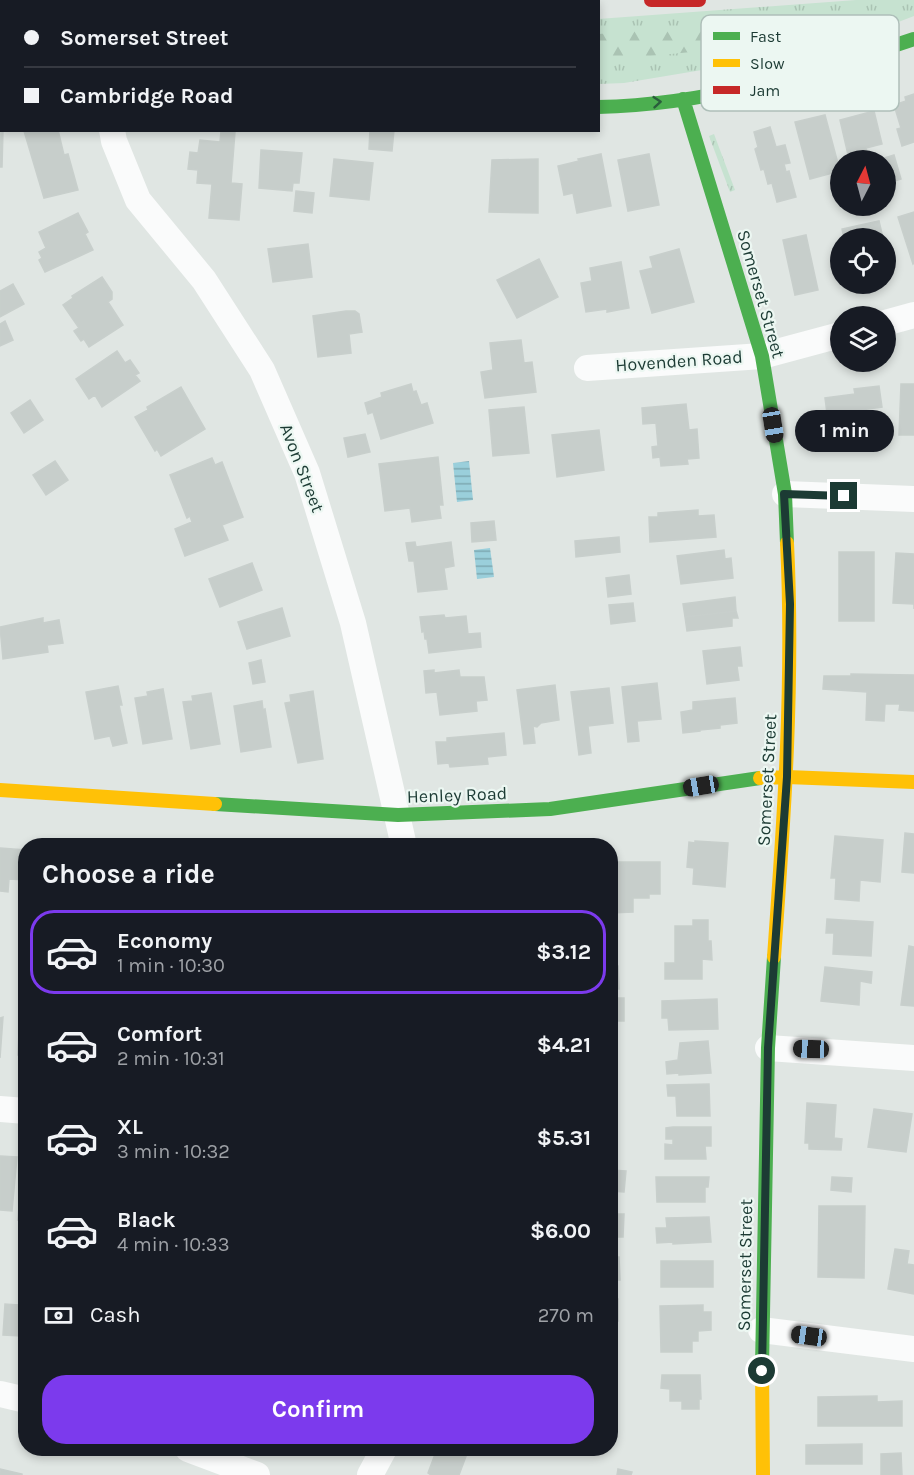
<!DOCTYPE html>
<meta charset="utf-8">
<style>
body{margin:0;font-family:Karla,sans-serif;background:#242831;color:#f1f3f6;height:100vh;display:flex;flex-direction:column;font-size:22px;white-space:nowrap}
*{box-sizing:border-box;margin:0}
p{font-size:20px;color:#9ea1a6}
.icon{flex:none;width:33px;height:33px;fill:none;stroke:currentColor;stroke-width:2;stroke-linecap:round;stroke-linejoin:round}
.map{position:relative;flex:1;overflow:hidden}
.drawer{position:absolute;left:18px;top:838px;width:600px;height:618px;display:flex;flex-direction:column;background:#171b24;border-radius:24px;box-shadow:0 3px 9px #0003}
.drawer>*{flex:none}
.guide{position:absolute;left:0px;top:0px;width:600px;height:132px;box-shadow:0 3px 9px #0003;display:grid;align-content:center;height:132px;padding:0 24px;background:#171b24}
.needle{width:39px;rotate:6deg}
.tools{position:absolute;left:830px;top:150px;display:grid;gap:12px}
.tools a{display:grid;place-items:center;width:66px;height:66px;border-radius:50%;background:#171b24;box-shadow:0 3px 9px #0003;font-size:30px}
.end{position:absolute;width:27px;height:27px;margin:-14px;border:8px solid #1c3b34;background:#fff;box-shadow:0 0 0 3px #fff}
.from{border-radius:50%}
.bubble{position:absolute;height:42px;border-radius:21px;background:#171b24;box-shadow:0 3px 9px #0003;font-size:20px;font-weight:700;line-height:42px;text-align:center}
.car{position:absolute;width:18px;height:36px;margin:-18px -9px;border-radius:8px;box-shadow:0 0 4px 2px #0007;background:linear-gradient(#222 24%,#8ab4d8 0 40%,#222 0 76%,#8ab4d8 0 86%,#222 0)}
.guide b{display:flex;align-items:center;gap:21px;height:57px;font-size:22px}
.guide b+b{border-top:2px solid #363941}
.guide i{width:15px;height:15px;background:#f1f3f6}
ul{padding:0;list-style:none}
li{display:flex;align-items:center;gap:18px;height:84px;margin:0 12px 9px;padding:0 12px;border:3px solid transparent;border-radius:24px}
li div{flex:1}
li b{display:block;font-size:22px}
li em{font-style:normal;font-weight:700}
li.on{border-color:#7c3aed}
li>.icon{width:54px;height:54px;stroke-width:1.5}
h2{padding:0 24px;font-size:27px;line-height:72px}
.pay{display:flex;align-items:center;gap:15px;height:66px;padding:0 24px;font-size:22px}
.pay p{margin-inline-start:auto}
.cta{display:flex;gap:12px;margin-top:auto;padding:12px 24px}
.cta a{flex:1;height:69px;border-radius:24px;background:#7c3aed;color:#fff;font-size:24px;font-weight:700;line-height:69px;text-align:center}
.map>svg:first-child{display:block}
.grass{fill:url(#grass-tufts)}
.forest{fill:url(#forest-firs)}
.water{fill:url(#water-rules)}
.building{fill:#c7cecb;stroke:#c8cfcc;stroke-width:1.5}
.lines{fill:none;stroke-linecap:round;stroke-linejoin:round}
.street{stroke:#fafbfb;stroke-width:26}
.fast{stroke:#4caf50;stroke-width:14}
.slow{stroke:#ffc107;stroke-width:14}
.jam{stroke:#c62828;stroke-width:14}
.oneway{stroke:#2a5e3c}
.route{stroke:#1c3b34;stroke-width:8}
.labels{text-anchor:middle;dominant-baseline:central;stroke-width:4.5;stroke-linejoin:round;paint-order:stroke}
.street-label{font-size:18px;fill:#1c3b34;stroke:#ecf7f2}
.key{fill:#ecf7f2;stroke:#aebfb9;stroke-width:1.5}
.key-label{font-size:16px;fill:#1c3b34}
</style>
<div class="map">
<svg width="914" height="1475" viewBox="0 0 914 1475">
<defs>
<pattern id="grass-tufts" width="24" height="20" patternUnits="userSpaceOnUse" patternTransform="scale(1.5)"><rect width="24" height="20" fill="#c6e2d0"/><path d="M3 7l-1-3M5 7V3M7 7l1-3M15 17l-1-3M17 17v-4M19 17l1-3" fill="none" stroke="#aac3b3"/></pattern>
<pattern id="forest-firs" width="22" height="20" patternUnits="userSpaceOnUse" patternTransform="scale(1.5)"><rect width="22" height="20" fill="#c6e2d0"/><path d="M5 1l3.5 6h-7zM16 11l3.5 6h-7z" fill="#aac3b3"/></pattern>
<pattern id="water-rules" width="6" height="5" patternUnits="userSpaceOnUse" patternTransform="scale(1.5)"><rect width="6" height="5" fill="#9acfdb"/><path d="M0 2.5h6" fill="none" stroke="#7da9b2"/></pattern>
</defs>
<rect width="100%" height="100%" fill="#e0e6e3"/>
<path class="grass" d="M856,0H914V16L857,38L756,61L624,83L599,84L598,19Z
M714,134L735,190L730,192L709,136Z"/>
<path class="forest" d="M656,29L787,30L722,49L599,61V34Z"/>
<path class="water" d="M469,461L473,500L457,502L453,463Z
M490,548L494,577L477,579L474,550Z"/>
<path class="building" d="M914,94V142L902,146L897,129L901,128L894,105L906,101L905,97Z
M874,111L882,144L866,148L868,155L849,159L840,120Z
M825,115L840,171L810,179L795,122Z
M770,127L776,147L785,145L790,163L784,164L786,172L789,171L796,197L777,202L772,183L768,184L764,169L761,170L755,149L758,147L754,132Z
M0,128L3,130L2,167H0Z
M58,130L64,155L68,154L78,190L44,198L24,131Z
M370,130H394L392,151L369,149Z
M221,131L235,132L231,183L242,184L239,220L209,218L212,184L197,183L198,170L188,169L190,152L198,153L200,140L220,142Z
M261,150L302,153L299,183H293L292,191L259,188Z
M601,154L611,206L577,213L573,193L564,195L558,166L579,161L578,159Z
M649,154L659,205L628,211L618,160Z
M894,155L901,179L885,184V160H878Z
M334,159L373,163L369,200L330,196Z
M538,159V213L489,212L492,160Z
M296,191L314,193L312,213L294,211Z
M914,212V263L913,264L898,217Z
M78,213L88,232L85,234L93,250L45,272L39,260L42,258L39,252L46,248L39,232Z
M879,221L883,238H844L842,229Z
M806,235L818,290L795,295L783,240Z
M308,244L312,277L273,282L268,249Z
M679,249L694,302L652,313L640,271L653,268L650,257Z
M885,249L891,274L885,275Z
M539,259L558,297L517,318L497,280Z
M621,262L629,308L607,312V309L586,312L581,283L592,281L590,268Z
M102,277L112,292V299L108,302L123,325L89,347L84,339L81,341L74,331L79,328L63,305L73,298L72,296Z
M13,284L24,304L0,317V291Z
M346,311H355L359,314L362,332L349,334L351,353L318,357L313,316Z
M5,321L13,340L0,346V324Z
M521,340L524,363L532,362L536,392L485,398L481,372L493,370L490,343Z
M117,351L125,363L130,360L139,373L135,375L140,381L102,407L95,395L89,399L76,379Z
M411,384L413,392L416,391L421,405L427,403L433,423L381,439L373,412L368,414L365,403L382,397L381,393Z
M901,384H914V435H899Z
M879,386L882,407L861,410L865,436L836,440L834,428L829,429L825,398L855,394L854,389Z
M181,387L205,429L161,456L157,449L155,451L135,417L148,410L147,407Z
M30,400L43,420L24,433L11,413Z
M686,404L689,430L697,429L699,458L687,459L688,464L661,466L660,457L653,458L652,447L658,446L656,423L643,424L642,408Z
M524,407L529,453L493,456L489,410Z
M599,430L604,470L557,477L552,435Z
M365,434L370,452L348,457L344,438Z
M438,457L443,505H439L441,518L412,522L410,508L385,511L379,464Z
M212,458L215,465L222,462L243,517L222,525L228,540L185,556L175,529L192,522L190,516L187,518L170,475Z
M55,461L68,480L46,495L33,475Z
M698,510V516L714,515L716,537L650,542L649,517H658V513Z
M494,521L496,540L472,542L471,523Z
M619,537L620,552L576,557L575,541Z
M415,542L416,547L451,542L454,566L444,568L447,589L418,592L414,561H409L406,543Z
M724,550L725,559L731,558L733,578L681,584L677,556Z
M839,552H874V621H839Z
M896,553L914,554V609V604L893,603Z
M252,563L262,590L220,607L209,579Z
M629,575L631,594L608,597L606,578Z
M735,597L736,611L685,617L683,604Z
M633,603L635,621L611,624L609,605Z
M282,608L290,636L247,649L238,622Z
M736,611L738,618H732V626L687,631L685,617Z
M444,615L445,618L466,616L468,634L480,633L481,647L429,653L427,639H425L424,631L422,632L420,617Z
M43,618V623L59,620L63,643L47,645L48,652L3,659L0,627Z
M740,647L742,666H737L739,680L707,684L703,651Z
M261,660L265,682L253,684L249,663Z
M434,670V673L459,670L460,677H484L487,700L476,701L477,711L440,715L437,692L426,693L424,671Z
M851,674L914,675V711L899,710L900,704H885L884,721L866,720L867,692L823,689L824,676H851Z
M657,683L661,719L637,721L639,741L628,742L622,687Z
M555,685L559,720L541,723L537,727L533,726L535,743L524,744L517,690Z
M118,686L122,705H119L127,743L113,746L110,736L95,739L86,692Z
M609,688L613,723L588,726L591,753L579,755L571,692Z
M163,689L172,739L143,744L135,698L148,696L147,692Z
M313,691L323,759L298,763L285,703L291,702L290,695Z
M211,693L220,744L191,749L183,702L193,701L192,696Z
M735,698L737,723L720,725V728L700,730V731L683,733L681,712L693,710V702Z
M262,701L263,710L265,709L271,747L241,752L234,706Z
M504,733L506,755L487,757L488,764L450,767L449,763L438,764L436,742H447V738Z
M905,833L914,834V873L902,872Z
M835,836L883,840L880,882L860,880L859,901L835,899L836,878H831Z
M695,841L728,843L725,887L693,884L694,868L687,867L689,842L695,843Z
M0,848L26,850V880L9,879L8,892L0,891Z
M615,862H660V894H649V898H633V912L610,913V866L615,865Z
M827,919L873,922L871,956L833,954L834,933H826Z
M693,920H708V941H711L712,960L702,959V979H665V963H675V926H693Z
M909,946L914,947V1006L901,1005Z
M618,966L619,989H610V967Z
M825,967L872,972L871,983L860,981L859,1005L821,1001Z
M610,998H624V1021H610Z
M717,999L718,1029L669,1030L668,1018H662V1001Z
M20,1009H26V1055H18Z
M3,1017L0,1058V1018Z
M708,1041L711,1073L679,1075V1073L667,1074L666,1062L678,1060L680,1043Z
M709,1084L710,1116H677L676,1096H668L667,1085Z
M807,1103L836,1105L834,1138L842,1139L841,1150L809,1149V1143H805Z
M874,1109L912,1114L906,1152L868,1147Z
M673,1127H711V1146H705L706,1159H665V1144L673,1145V1139H666V1128Z
M0,1156L17,1157L12,1211L0,1210Z
M610,1170L626,1171L624,1192L610,1191Z
M656,1177H709L708,1187H705V1202H657Z
M832,1177L852,1178L851,1192L831,1190Z
M21,1178H26V1221L18,1220Z
M819,1206H865L864,1278L818,1277Z
M610,1214H624L623,1237H610Z
M709,1217L711,1242L673,1244V1242L657,1243L656,1228H667L666,1218Z
M22,1225H26V1242H21Z
M895,1249L909,1251L907,1264L914,1265V1294L888,1289Z
M20,1252H26V1273H19Z
M610,1257H619L620,1280H610Z
M661,1261H713V1287H661Z
M610,1299H618V1321H610Z
M19,1301L26,1302V1342H22V1336L3,1335L5,1304L19,1305Z
M703,1305V1312H711V1330L698,1331V1341H692V1352H661L660,1306Z
M662,1375H700L701,1399H699V1409H682V1401H670V1389L661,1388Z
M877,1396V1402L902,1401V1426H818V1397Z
M862,1444V1464H806V1445Z
M437,1449L468,1451L459,1475H431L428,1473Z
M901,1453L902,1475H881V1454Z
M0,1469L22,1474V1475H0Z
M618,1469L632,1472L631,1475H617Z"/>
<g class="lines">
<path class="street" d="M112,130L114,141L138,200L204,280L262,370L307,473L353,623L404,846
M885,323L914,315
M587,368L762,356L840,335
M785,494L914,499
M768,1048L914,1058
M0,1109L26,1111
M761,1330L914,1349
M0,1394L26,1400
M188,1449L257,1475
M370,1475L384,1449"/>
<path class="fast" d="M489,2L507,0
M0,8H2
M683,99L762,356L785,494L787,543
M598,107C706,105 813,73 914,39
M215,804L398,815L550,809L760,778
M762,1367L768,1048L774,957"/>
<path class="slow" d="M760,778L787,777L914,782
M0,790L215,804
M774,957C784,819 794,681 787,543
M762,1367L763,1475"/>
<path class="jam" d="M651,0H699
M0,69H2"/>
</g>
<defs><path id="oneway-chevron" d="M-2-3.5L2.5 0L-2 3.5" fill="none" stroke-width="1.6" stroke-linecap="round" stroke-linejoin="round" transform="scale(1.5)"/></defs>
<use class="oneway" href="#oneway-chevron" transform="translate(657 102) rotate(-5)"/>
<g class="lines">
<path class="route" d="M762,1371L768,1048L787,777L790,604L784,494L844,496"/>
</g>
<g class="labels">
<g class="street-label">
<text transform="translate(761 294) rotate(74)">Somerset Street</text>
<text transform="translate(679 361) rotate(-4)">Hovenden Road</text>
<text transform="translate(302 468) rotate(69)">Avon Street</text>
<text transform="translate(767 780) rotate(-87)">Somerset Street</text>
<text transform="translate(457 795) rotate(-2)">Henley Road</text>
<text transform="translate(745 1265) rotate(-89)">Somerset Street</text>
</g>
</g>
<rect x="701" y="15" width="198" height="96" rx="9" class="key"/>
<rect x="713" y="32" width="27" height="8" fill="#4caf50"/>
<rect x="713" y="59" width="27" height="8" fill="#ffc107"/>
<rect x="713" y="86" width="27" height="8" fill="#c62828"/>
<g class="key-label">
<text x="750" y="42">Fast</text>
<text x="750" y="69">Slow</text>
<text x="750" y="96">Jam</text>
</g>
</svg>
<div class="tools">
<a><svg class="needle" viewBox="-14 -14 28 28"><path d="M0-13l5 13h-10z" fill="#e53935"/><path d="M0 13l5-13h-10z" fill="#9ea1a6"/></svg></a>
<a><svg class="icon" aria-label="locate" viewBox="0 0 24 24"><circle cx="12" cy="12" r="6"/><path d="M12 2v4M12 18v4M2 12h4M18 12h4"/></svg></a>
<a><svg class="icon" aria-label="layers" viewBox="0 0 24 24"><path d="M12 4l9 5-9 5-9-5zM3 14l9 5 9-5"/></svg></a>
</div>
<i class="end from" style="left:762px;top:1371px"></i>
<i class="end" style="left:844px;top:496px"></i>
<div class="bubble" style="left:795px;top:410px;width:99px">1 min</div>
<i class="car" style="left:773px;top:425px;rotate:171deg"></i>
<i class="car" style="left:701px;top:786px;rotate:261deg"></i>
<i class="car" style="left:811px;top:1049px;rotate:272deg"></i>
<i class="car" style="left:809px;top:1336px;rotate:278deg"></i>
<div class="guide">
<b><i class="from"></i>Somerset Street</b>
<b><i></i>Cambridge Road</b>
</div>
<section class="drawer">
<h2>Choose a ride</h2>
<ul>
<li class="on"><svg class="icon" aria-label="car" viewBox="0 0 24 24"><path d="M5 17H2v-5l4-1 3-4h7l3 4 3 1v5h-3M9 17h6M6 11h13"/><circle cx="7" cy="17" r="2"/><circle cx="17" cy="17" r="2"/></svg><div><b>Economy</b><p>1 min · 10:30</p></div><em>$3.12</em></li>
<li><svg class="icon" aria-label="car" viewBox="0 0 24 24"><path d="M5 17H2v-5l4-1 3-4h7l3 4 3 1v5h-3M9 17h6M6 11h13"/><circle cx="7" cy="17" r="2"/><circle cx="17" cy="17" r="2"/></svg><div><b>Comfort</b><p>2 min · 10:31</p></div><em>$4.21</em></li>
<li><svg class="icon" aria-label="car" viewBox="0 0 24 24"><path d="M5 17H2v-5l4-1 3-4h7l3 4 3 1v5h-3M9 17h6M6 11h13"/><circle cx="7" cy="17" r="2"/><circle cx="17" cy="17" r="2"/></svg><div><b>XL</b><p>3 min · 10:32</p></div><em>$5.31</em></li>
<li><svg class="icon" aria-label="car" viewBox="0 0 24 24"><path d="M5 17H2v-5l4-1 3-4h7l3 4 3 1v5h-3M9 17h6M6 11h13"/><circle cx="7" cy="17" r="2"/><circle cx="17" cy="17" r="2"/></svg><div><b>Black</b><p>4 min · 10:33</p></div><em>$6.00</em></li>
</ul>
<div class="pay"><svg class="icon" aria-label="cash" viewBox="0 0 24 24"><path d="M3 7h18v10H3z"/><circle cx="12" cy="12" r="2"/></svg>Cash<p>270 m</p></div>
<div class="cta"><a>Confirm</a></div>
</section>
</div>
